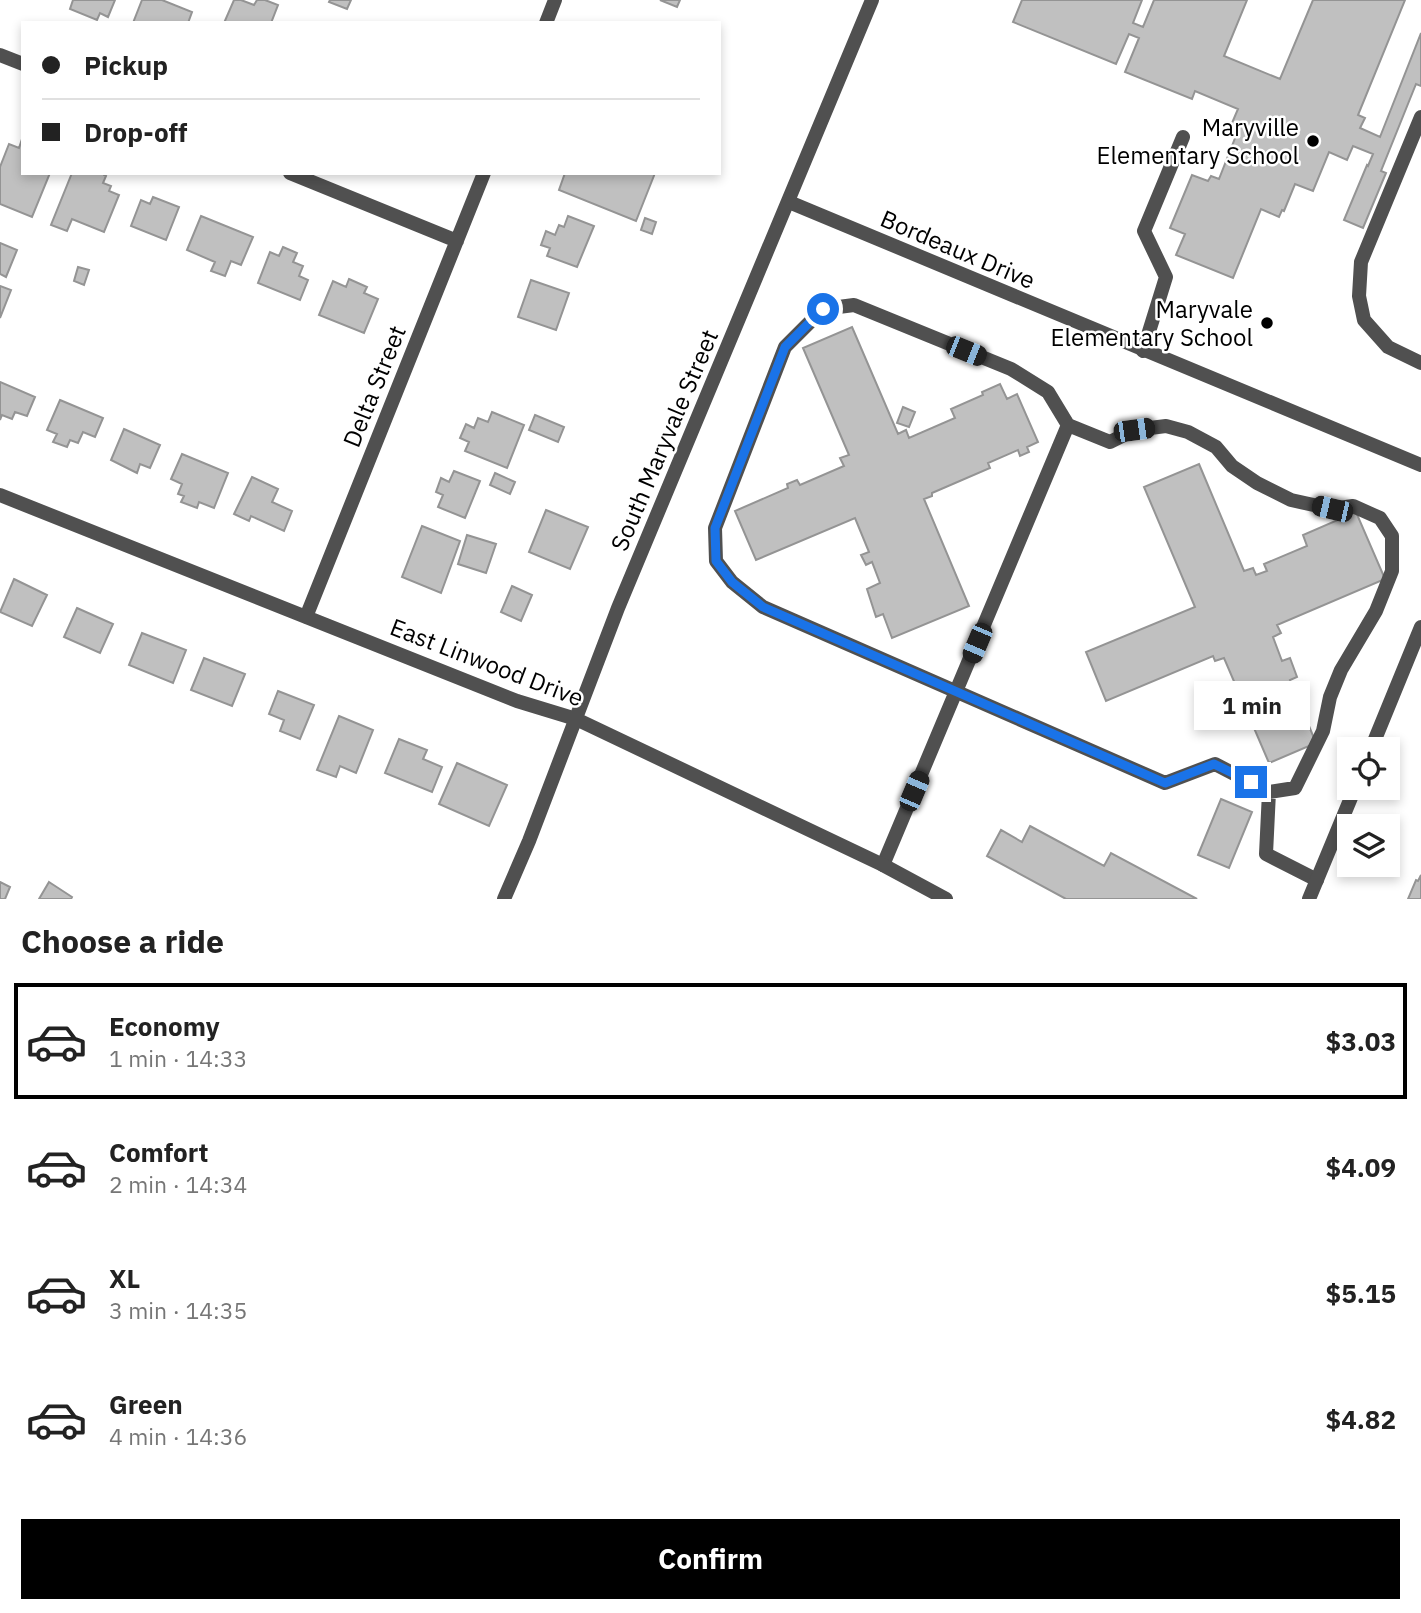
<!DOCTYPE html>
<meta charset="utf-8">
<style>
body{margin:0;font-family:"IBM Plex Sans",sans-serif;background:#f2f2f2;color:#222;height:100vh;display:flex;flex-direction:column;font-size:26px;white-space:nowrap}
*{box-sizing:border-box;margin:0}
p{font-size:23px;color:#767676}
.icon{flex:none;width:38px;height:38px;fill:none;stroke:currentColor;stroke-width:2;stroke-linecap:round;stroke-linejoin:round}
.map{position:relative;height:899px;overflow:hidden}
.sheet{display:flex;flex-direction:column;background:#fff;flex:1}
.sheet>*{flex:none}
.top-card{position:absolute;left:21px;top:21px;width:700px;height:154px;border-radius:0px;box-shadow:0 4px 10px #0003;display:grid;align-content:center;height:154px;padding:0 21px;background:#fff}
.tools{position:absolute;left:1337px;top:737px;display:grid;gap:14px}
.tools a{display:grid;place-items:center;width:63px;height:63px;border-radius:0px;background:#fff;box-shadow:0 4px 10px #0003;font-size:35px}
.end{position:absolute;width:32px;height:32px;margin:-16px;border:9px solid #1a73e8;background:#fff;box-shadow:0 0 0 4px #fff}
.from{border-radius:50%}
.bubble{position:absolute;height:49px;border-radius:0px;background:#fff;box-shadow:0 4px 10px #0003;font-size:23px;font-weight:700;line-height:49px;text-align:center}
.car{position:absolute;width:21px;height:42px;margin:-21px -10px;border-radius:9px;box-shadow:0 0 5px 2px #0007;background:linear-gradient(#222 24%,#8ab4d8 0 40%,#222 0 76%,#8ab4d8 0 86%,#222 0)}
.top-card b{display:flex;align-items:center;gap:24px;height:66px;font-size:26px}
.top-card b+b{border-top:2px solid #e0e0e0}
.top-card i{width:18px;height:18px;background:#222}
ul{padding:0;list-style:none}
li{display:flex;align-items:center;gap:21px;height:116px;margin:0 14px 10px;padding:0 7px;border:4px solid transparent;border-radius:0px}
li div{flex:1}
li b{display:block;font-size:26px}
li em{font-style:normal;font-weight:700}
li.current{border-color:#000}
li>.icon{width:63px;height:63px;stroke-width:1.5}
h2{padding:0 21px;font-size:32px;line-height:84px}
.action{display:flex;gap:14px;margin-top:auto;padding:14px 21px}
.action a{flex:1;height:80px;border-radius:0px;background:#000;color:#fff;font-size:28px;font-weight:700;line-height:80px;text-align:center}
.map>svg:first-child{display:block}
.building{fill:#c0c0c0;stroke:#949494;stroke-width:2}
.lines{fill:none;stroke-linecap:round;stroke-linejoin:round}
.lane{stroke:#505050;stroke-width:14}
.street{stroke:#505050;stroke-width:14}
.route{stroke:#1a73e8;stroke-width:9}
.poi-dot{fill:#000;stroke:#fff;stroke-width:2.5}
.labels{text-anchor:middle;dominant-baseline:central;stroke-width:5;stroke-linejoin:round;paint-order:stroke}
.poi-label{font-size:24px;fill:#000;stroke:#fff;text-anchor:end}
.street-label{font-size:24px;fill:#000;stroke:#fff}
</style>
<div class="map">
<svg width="1421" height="899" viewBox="0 0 1421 899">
<rect width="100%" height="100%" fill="#fff"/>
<path class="building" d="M73,0H115L108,17L100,13L97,20L70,9Z
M142,0H162L192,12L188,23H133Z
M234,0H241L254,5L257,0H265L278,5L271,23H224Z
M330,0H351L347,9L329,2Z
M660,0H680L677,7Z
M1022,0H1142L1133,23L1143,27L1154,0H1247L1224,56L1280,79L1313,0H1405L1358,115L1365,118L1360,128L1380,137L1421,33V86L1416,84L1381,171L1386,173L1363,228L1344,220L1367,165L1368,166L1373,154L1353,146L1347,160L1329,152L1313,191L1295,184L1284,211L1282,210L1279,217L1261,209L1233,278L1176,255L1185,234L1170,228L1192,175L1208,181L1211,176L1219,179L1237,133L1229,130L1238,109L1195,91L1192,99L1125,72L1139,38L1129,34L1116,64L1013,22Z
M22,139L23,173H50L32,217L0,204V167L9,144L19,148Z
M72,173H104V175L106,176L103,183L111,186L109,191L119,195L104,232L72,219L67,231L51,225Z
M565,173H655L636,221L559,190Z
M153,197L179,207L166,240L131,226L141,200L150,204Z
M201,216L253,237L241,265L231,261L225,276L211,271L215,262L187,250Z
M568,216L594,226L577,267L547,256L550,248L541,245L546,231L555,235L559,225L564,227Z
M645,218L656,222L652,234L641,230Z
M0,243L17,250L6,277L0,274Z
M283,247L297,253L293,262L303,266L299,276L308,280L300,300L258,283L270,252L279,256Z
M78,267L89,270L84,285L74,281Z
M349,279L367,287L364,293L378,299L364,333L319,315L333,281L346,287Z
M531,280L569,293L556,330L518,317Z
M0,286L11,290L0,318Z
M852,327L898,434L906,430L909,438L955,418L951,409L983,395L982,392L1000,384L1007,399L1017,394L1038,442L1027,447L1029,452L1020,456L1018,450L988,463L990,468L932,493V496L924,499L969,606L892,638L883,614L876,617L867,589L880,583L872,562L866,565L861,555L869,552L855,518L756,560L735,511L788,488L787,484L797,480L800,485L844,466L840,458L849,455L803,348Z
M0,382L35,397L27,416L15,412L12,419L2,415L0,420Z
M60,400L103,418L95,437L83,432L78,443L70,440L67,447L53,442L57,434L47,430Z
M903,407L915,412L909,427L897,423Z
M492,412L524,425L507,468L465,451L469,442L460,438L466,424L474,428L478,418L488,422Z
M535,415L564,427L558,442L529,430Z
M124,429L160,445L150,468L140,464L137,473L111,460Z
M182,454L228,473L214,508L199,502L197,508L181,502L184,496L178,494L182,484L171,479Z
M1199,464L1244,571L1253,568L1256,575L1267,571L1264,564L1307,546L1303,535L1356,512L1385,579L1277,625L1281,633L1273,637L1282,661L1290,658L1297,677L1290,680L1316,743L1269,763L1224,658L1215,661L1213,656L1106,701L1086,652L1195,607L1144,487Z
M454,471L480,481L465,518L438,507L443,495L436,492L441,478L449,482Z
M495,473L515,482L510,494L490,485Z
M252,477L278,489L272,502L292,511L284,531L251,516L249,521L234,514Z
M546,510L588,527L570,569L529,552Z
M422,526L460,541L441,593L402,577Z
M467,535L496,544L486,573L458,564Z
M14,579L47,595L32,626L0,612Z
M512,586L532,595L521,621L501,612Z
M77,608L113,624L100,653L64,637Z
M142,633L186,650L173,683L129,665Z
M204,658L245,674L232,706L191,690Z
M278,691L314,705L300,739L280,731L284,720L269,714Z
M339,716L373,730L356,773L340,766L336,777L317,770Z
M399,739L427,750L423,759L442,767L432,792L385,773Z
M457,763L507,785L489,826L439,804Z
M1221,799L1252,812L1229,868L1198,855Z
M1030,826L1104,866L1111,853L1197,899H1066L987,856L1001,830L1022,842Z
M1421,875V899H1408L1416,880L1418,881Z
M0,882L10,887L5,899H0Z
M49,882L72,897L71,899H39Z"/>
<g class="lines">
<path class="lane" d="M1421,117L1361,262L1359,296L1364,320L1388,347L1421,363
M1143,351L1166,277L1144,231L1183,137
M1269,792L1266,854L1317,880
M883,865L1068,425L1048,392L1011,369L854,305L823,309L785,347L715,528L716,561L732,582L763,607L1165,783L1215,764L1269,792L1295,788L1323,731L1330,697L1341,670L1376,611L1392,571V536L1380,518L1353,506L1332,509L1291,500L1257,483L1232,466L1216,447L1188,432L1166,426L1134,430L1110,442L1068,425"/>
<path class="street" d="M546,23L555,0
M0,55L23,64
M290,173L457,241
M789,202L1421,465
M0,495L517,701L576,719L883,865L946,899
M306,617L484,173
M1371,749L1421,627
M504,899L529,841L618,608L872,0
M1309,899L1355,788"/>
</g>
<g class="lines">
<path class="route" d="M823,309L785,347L715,528L716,561L732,582L763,607L1165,783L1214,764L1251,782"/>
</g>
<g class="poi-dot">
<circle cx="1313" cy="141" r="7"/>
<circle cx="1267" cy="323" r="7"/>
</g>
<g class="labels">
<g class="poi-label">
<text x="1299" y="127">Maryville<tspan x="1299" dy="28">Elementary School</tspan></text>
<text x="1253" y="309">Maryvale<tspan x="1253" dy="28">Elementary School</tspan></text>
</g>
<g class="street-label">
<text transform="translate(958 249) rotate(23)">Bordeaux Drive</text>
<text transform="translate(374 386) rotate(-68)">Delta Street</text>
<text transform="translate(664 440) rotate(-67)">South Maryvale Street</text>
<text transform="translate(487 662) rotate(21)">East Linwood Drive</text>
</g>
</g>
</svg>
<div class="tools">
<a><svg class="icon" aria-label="locate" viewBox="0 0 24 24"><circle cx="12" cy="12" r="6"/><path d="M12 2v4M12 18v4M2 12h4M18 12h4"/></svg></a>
<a><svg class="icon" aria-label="layers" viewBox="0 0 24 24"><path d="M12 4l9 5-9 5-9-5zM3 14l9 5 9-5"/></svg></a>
</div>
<i class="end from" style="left:823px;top:309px"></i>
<i class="end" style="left:1251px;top:782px"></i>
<div class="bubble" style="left:1194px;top:681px;width:116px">1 min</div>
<i class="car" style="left:966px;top:351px;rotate:112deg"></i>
<i class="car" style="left:1134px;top:430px;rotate:82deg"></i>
<i class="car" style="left:1332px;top:509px;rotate:283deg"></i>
<i class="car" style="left:977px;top:643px;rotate:203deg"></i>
<i class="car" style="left:914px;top:791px;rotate:23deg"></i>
<div class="top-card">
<b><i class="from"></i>Pickup</b>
<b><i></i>Drop-off</b>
</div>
</div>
<section class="sheet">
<h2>Choose a ride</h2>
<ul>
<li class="current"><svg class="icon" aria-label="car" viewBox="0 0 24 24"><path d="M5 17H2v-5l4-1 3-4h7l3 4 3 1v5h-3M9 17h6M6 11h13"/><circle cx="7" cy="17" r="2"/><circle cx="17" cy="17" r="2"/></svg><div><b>Economy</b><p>1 min · 14:33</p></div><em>$3.03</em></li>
<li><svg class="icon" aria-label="car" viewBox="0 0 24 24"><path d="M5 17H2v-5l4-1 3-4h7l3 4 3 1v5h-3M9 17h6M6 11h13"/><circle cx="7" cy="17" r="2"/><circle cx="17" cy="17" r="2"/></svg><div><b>Comfort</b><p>2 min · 14:34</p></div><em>$4.09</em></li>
<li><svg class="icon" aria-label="car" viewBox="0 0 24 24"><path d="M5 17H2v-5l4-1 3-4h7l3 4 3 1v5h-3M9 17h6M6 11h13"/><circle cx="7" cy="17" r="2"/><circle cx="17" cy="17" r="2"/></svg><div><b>XL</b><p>3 min · 14:35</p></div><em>$5.15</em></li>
<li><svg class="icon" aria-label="car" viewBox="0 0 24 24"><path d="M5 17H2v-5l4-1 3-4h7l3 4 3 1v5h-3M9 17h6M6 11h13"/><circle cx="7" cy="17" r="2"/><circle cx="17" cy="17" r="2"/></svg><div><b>Green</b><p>4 min · 14:36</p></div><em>$4.82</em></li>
</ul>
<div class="action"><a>Confirm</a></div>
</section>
